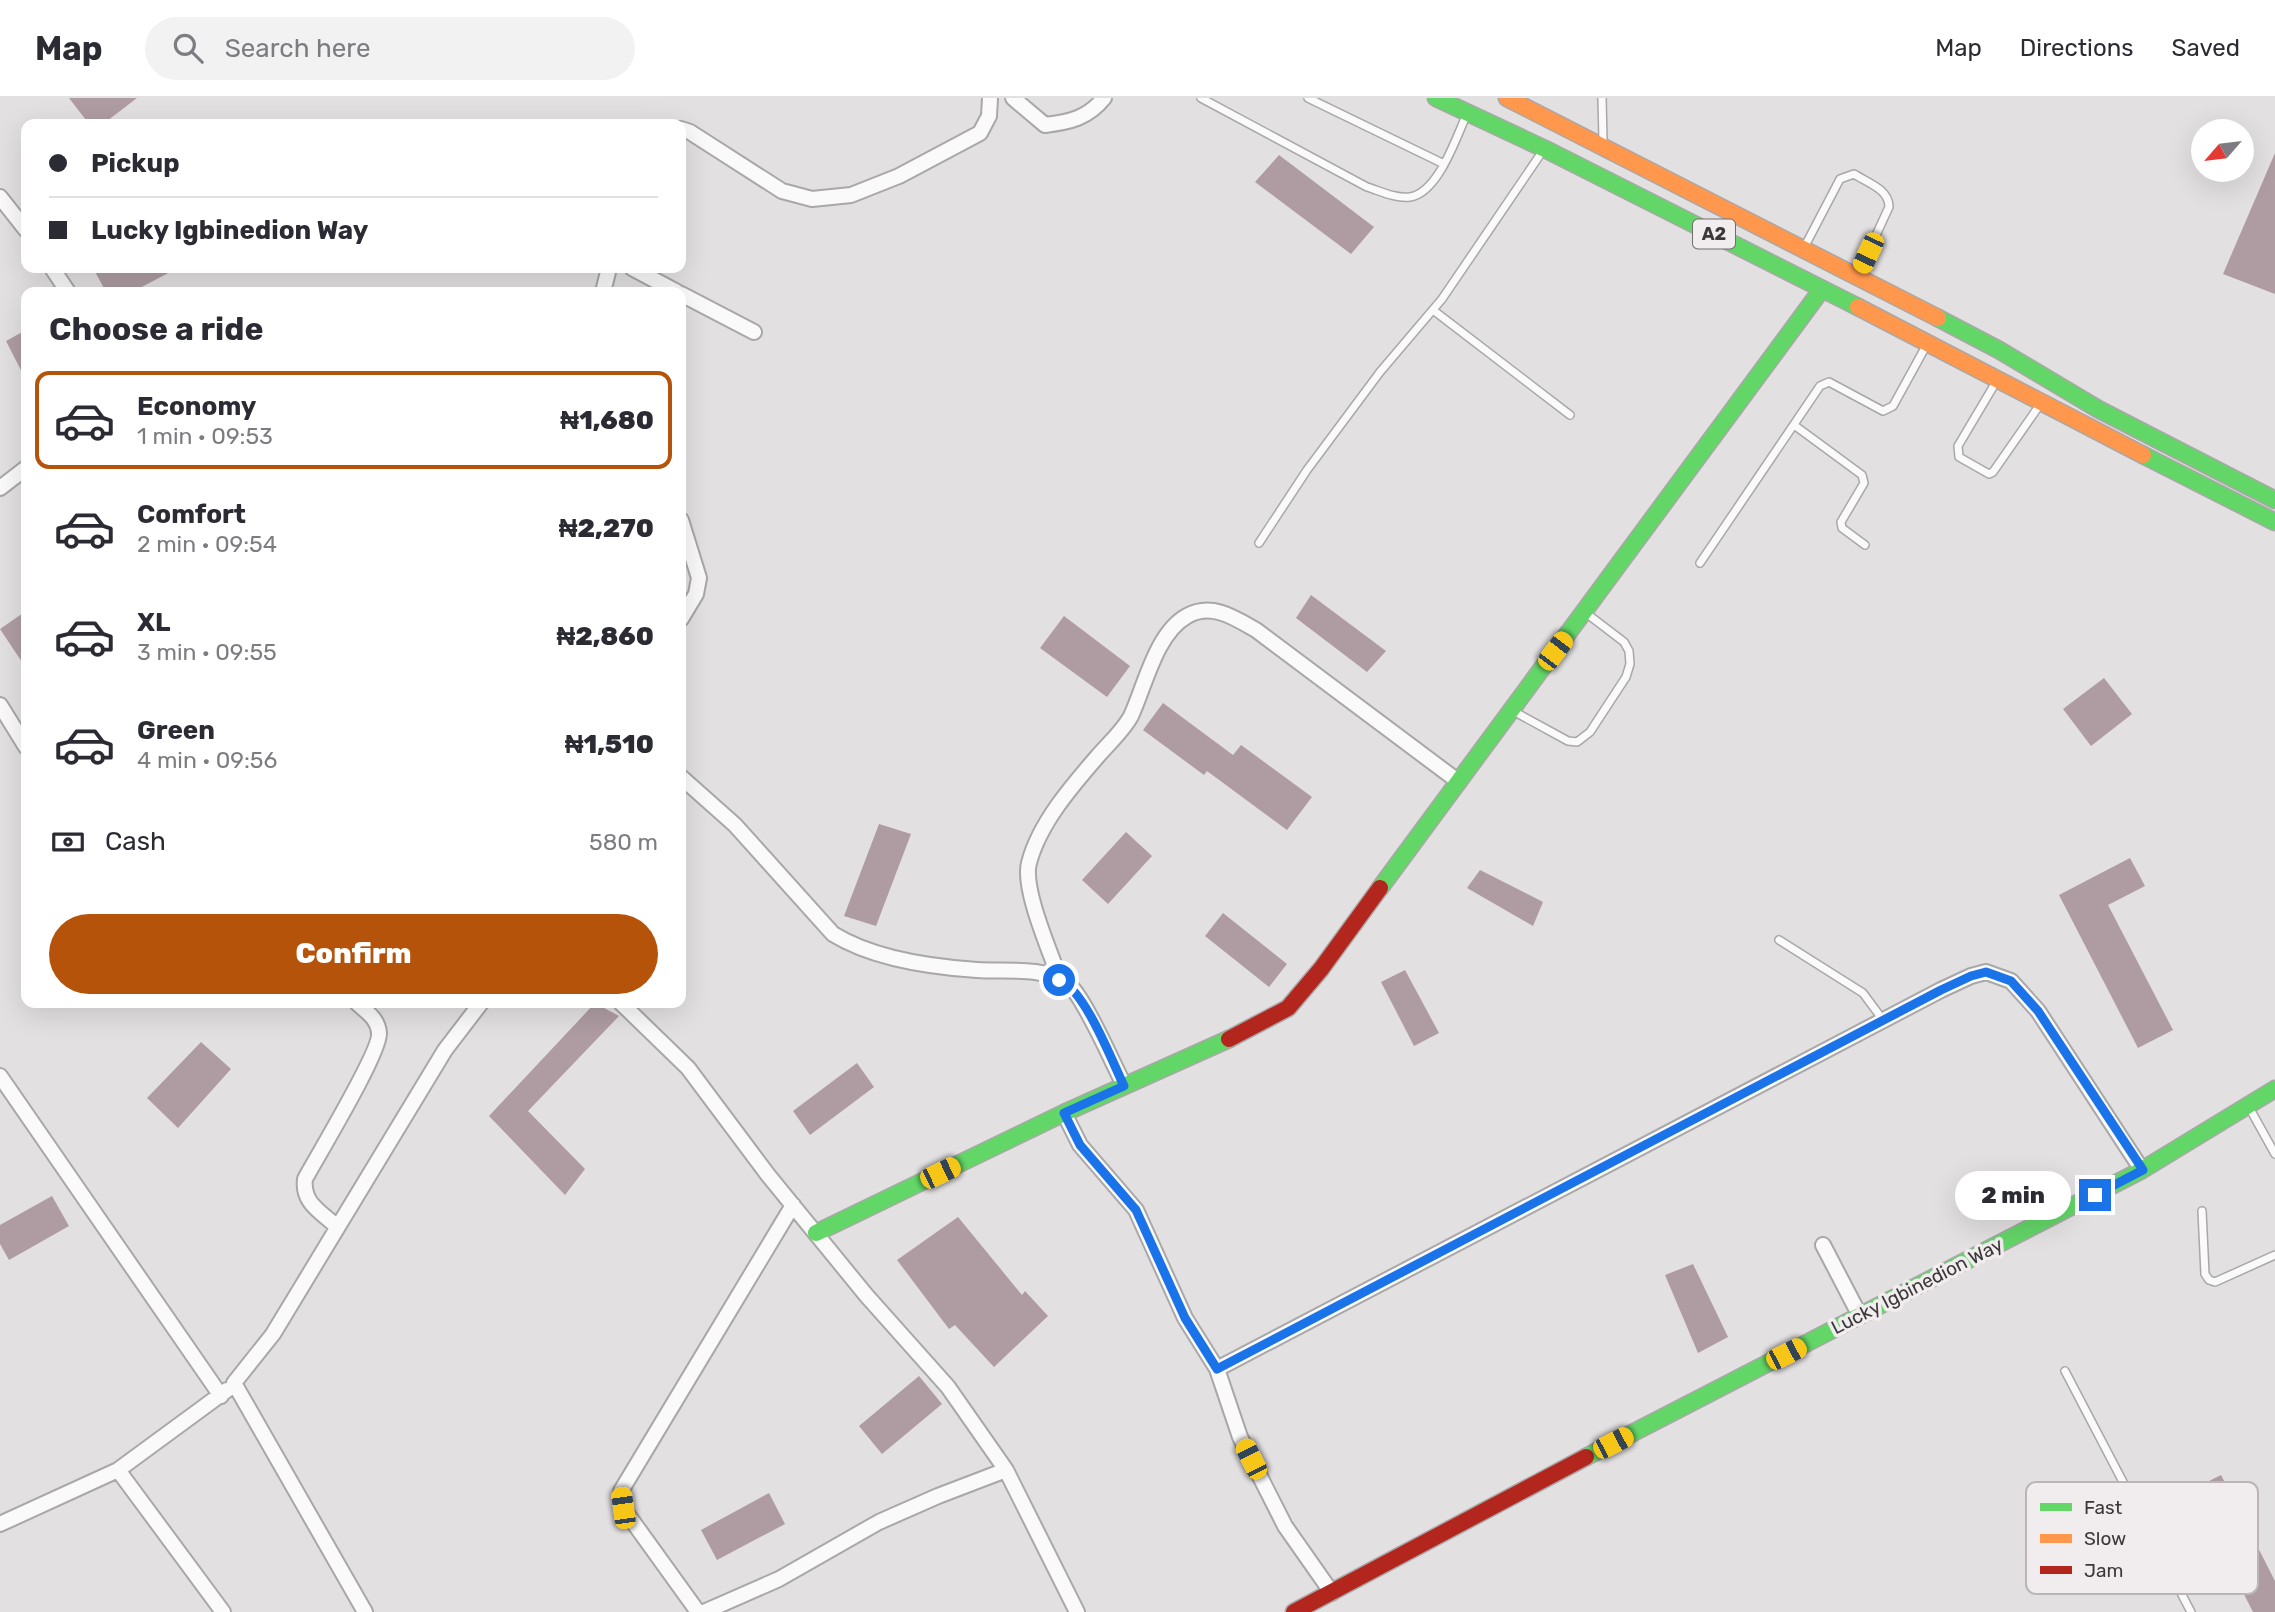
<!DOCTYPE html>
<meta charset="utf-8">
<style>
body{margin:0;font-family:Rubik,sans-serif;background:#f2f2f3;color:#2b2b33;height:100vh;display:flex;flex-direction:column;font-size:26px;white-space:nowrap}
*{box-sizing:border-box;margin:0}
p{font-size:23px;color:#7c7c81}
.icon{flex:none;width:38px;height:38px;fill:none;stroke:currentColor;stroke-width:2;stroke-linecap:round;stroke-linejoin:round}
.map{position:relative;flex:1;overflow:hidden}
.side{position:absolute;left:21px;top:189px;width:665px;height:721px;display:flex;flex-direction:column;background:#fff;border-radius:14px;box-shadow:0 7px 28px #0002}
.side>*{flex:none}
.top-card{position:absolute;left:21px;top:21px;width:665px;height:154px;border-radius:14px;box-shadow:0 7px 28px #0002;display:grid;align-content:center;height:154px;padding:0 28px;background:#fff}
.needle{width:46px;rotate:242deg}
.buttons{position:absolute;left:2191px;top:21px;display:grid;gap:14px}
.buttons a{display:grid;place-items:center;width:63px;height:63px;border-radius:50%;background:#fff;box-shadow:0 7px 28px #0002;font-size:35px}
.end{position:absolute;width:32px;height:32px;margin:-16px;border:9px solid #1a73e8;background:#fff;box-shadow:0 0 0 4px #fff}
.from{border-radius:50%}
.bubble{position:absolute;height:49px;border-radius:24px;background:#fff;box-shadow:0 7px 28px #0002;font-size:23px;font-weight:800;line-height:49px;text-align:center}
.car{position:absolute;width:21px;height:42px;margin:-21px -10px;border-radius:9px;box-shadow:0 0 5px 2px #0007;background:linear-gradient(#f5c518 24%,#345 0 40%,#f5c518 0 76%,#345 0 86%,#f5c518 0)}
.top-card b{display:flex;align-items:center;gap:24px;height:66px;font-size:26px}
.top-card b+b{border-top:2px solid #e1e1e2}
.top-card i{width:18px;height:18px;background:#2b2b33}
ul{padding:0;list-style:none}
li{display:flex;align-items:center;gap:21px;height:98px;margin:0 14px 10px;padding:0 14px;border:4px solid transparent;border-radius:14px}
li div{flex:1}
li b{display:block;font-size:26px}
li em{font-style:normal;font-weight:800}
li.on{border-color:#b45309}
li>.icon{width:63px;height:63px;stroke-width:1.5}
h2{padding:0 28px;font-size:32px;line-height:84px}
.pay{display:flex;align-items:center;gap:18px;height:77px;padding:0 28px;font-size:26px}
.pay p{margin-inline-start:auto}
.button{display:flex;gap:14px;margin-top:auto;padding:14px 28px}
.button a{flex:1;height:80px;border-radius:42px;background:#b45309;color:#fff;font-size:28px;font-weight:800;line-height:80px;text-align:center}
header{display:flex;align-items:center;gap:42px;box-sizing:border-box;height:98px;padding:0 35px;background:#fff;border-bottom:2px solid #e1e1e2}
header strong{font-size:33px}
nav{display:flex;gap:38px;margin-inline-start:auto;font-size:24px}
.search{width:490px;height:63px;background:#f2f2f3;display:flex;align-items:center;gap:18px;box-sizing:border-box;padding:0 24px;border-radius:38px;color:#7c7c81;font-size:26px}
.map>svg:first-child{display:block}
.building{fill:#ae9ca2}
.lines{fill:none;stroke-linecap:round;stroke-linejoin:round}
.lane-casing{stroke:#a9a7a7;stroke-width:10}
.street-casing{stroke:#a9a7a7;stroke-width:18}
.fast-casing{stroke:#a9a7a7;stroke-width:19}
.slow-casing{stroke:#a9a7a7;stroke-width:19}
.jam-casing{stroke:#a9a7a7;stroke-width:19}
.lane{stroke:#fbfafa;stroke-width:7}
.street{stroke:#fbfafa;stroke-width:14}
.fast{stroke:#63d668;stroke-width:16}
.slow{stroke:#ff974d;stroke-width:16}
.jam{stroke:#b3261e;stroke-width:16}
.route{stroke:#1a73e8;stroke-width:9}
.labels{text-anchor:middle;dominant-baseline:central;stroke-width:7;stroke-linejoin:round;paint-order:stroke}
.shield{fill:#f1eced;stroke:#716e6e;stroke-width:2}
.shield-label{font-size:18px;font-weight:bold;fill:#3a3838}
.street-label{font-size:19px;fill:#3a3838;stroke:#f1eced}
.key{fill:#f1eced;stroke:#bab6b7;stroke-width:2}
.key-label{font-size:19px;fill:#3a3838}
</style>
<header>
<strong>Map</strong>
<div class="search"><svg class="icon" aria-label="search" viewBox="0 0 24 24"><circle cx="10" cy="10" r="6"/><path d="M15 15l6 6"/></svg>Search here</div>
<nav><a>Map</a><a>Directions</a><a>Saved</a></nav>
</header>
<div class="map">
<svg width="2275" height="1514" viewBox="0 0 2275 1514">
<rect width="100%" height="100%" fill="#e3e0e1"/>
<path class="building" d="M69,0H137L103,26H89Z
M2275,55V196L2223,176Z
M1279,57L1374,129L1351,156L1255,84Z
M93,170H178L132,194H106Z
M26,232V282L6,243Z
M1311,497L1386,553L1367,574L1296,520Z
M26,513V570L0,531Z
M1064,518L1130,568L1107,599L1040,550Z
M2104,580L2132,616L2091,648L2063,611Z
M1163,605L1233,657L1241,647L1312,699L1287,732L1207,673L1204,677L1143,632Z
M879,726L911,736L876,828L844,818Z
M1126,734L1152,758L1108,806L1082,782Z
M2130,760L2145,788L2108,807L2173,932L2138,950L2059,797Z
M1480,772L1543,804L1533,828L1467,790Z
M1223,815L1287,866L1269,889L1205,838Z
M1405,872L1439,935L1414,948L1381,884Z
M595,905L619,918L528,1013L585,1071L565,1097L489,1018Z
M201,944L231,971L178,1030L147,1000Z
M857,965L874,989L810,1037L793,1013Z
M52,1098L69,1128L9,1162L0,1146V1127Z
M958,1119L1022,1197L1025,1193L1048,1218L994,1269L955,1227L949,1231L897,1162Z
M1693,1166L1728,1239L1698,1255L1665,1177Z
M919,1278L942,1306L882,1356L859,1328Z
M2221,1377L2275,1483V1514H2253L2191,1392Z
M769,1395L785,1426L717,1462L701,1432Z"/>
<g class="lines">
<defs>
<path id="lane" d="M1201,0L1367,89C1380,93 1396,101 1410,99C1438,95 1456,40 1466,18
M1308,0L1444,66
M1602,0L1603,43
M1806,146L1840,81L1854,76C1868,85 1889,91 1889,109L1859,174
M1433,212L1570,317
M1996,284L1958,348L1959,359L1989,376L1993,374L2039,308
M1794,327L1862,377L1864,385L1841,424L1842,430L1865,447
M1259,445L1307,372L1380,274L1442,201L1542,54
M1700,465L1820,288L1829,284L1883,313L1893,308L1926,248
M1515,614L1568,643L1577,644L1590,634L1626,579L1630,566L1629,553L1624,544L1586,515
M1779,842L1863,895L1883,922
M2250,1011L2275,1056
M2202,1113L2205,1176L2209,1182L2215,1184L2275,1157
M2065,1273L2191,1514"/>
<path id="street" d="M1013,0L1045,27C1070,24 1088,20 1104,0
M681,31L690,34L782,93L812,101L851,97L899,78L980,35L989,18L990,0
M0,99L26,132
M52,170L68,194
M632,170L677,194
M603,194L609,170
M681,196L754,234
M0,390L26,370
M681,422L699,480L696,496L681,521
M0,607L26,649
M681,679L735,727L833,836C872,860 931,869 977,872C1005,874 1042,868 1067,885C1083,896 1113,966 1124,987
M1060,882C1051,855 1022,791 1029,765C1039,726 1071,689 1097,659C1108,646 1123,633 1131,618C1145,588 1156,535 1187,518C1212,504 1235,520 1256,532L1459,684
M621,905L688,970L768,1077L866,1197L948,1289L1006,1372L1077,1514
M0,978L221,1298
M1064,1015L1080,1047L1136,1112L1185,1220L1217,1271L1240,1339L1285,1428L1332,1495
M336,1128C320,1113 302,1105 305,1081C318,1057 381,953 379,935C378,921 367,914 357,905
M1823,1147L1860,1218
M1217,1271L1941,892L1971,878L1986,874L2011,883L2038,913L2142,1072
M118,1372L223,1514
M0,1426L118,1372L227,1292
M365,1514L234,1285L273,1236L445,952L481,905
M698,1514L623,1410L621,1393L793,1107
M704,1514L779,1481L879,1424L938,1398L1006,1372"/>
<path id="fast" d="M1436,0L1545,51L1858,209
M1938,220L1999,252L2098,311L2275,402
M2143,357L2275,424
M1380,790L1822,191
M816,1135L1064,1015L1229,941
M1586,1359L2142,1072L2275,991"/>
<path id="slow" d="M1507,0L1938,220
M1858,209L2143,357"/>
<path id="jam" d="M1229,941L1288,910L1321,871L1380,790
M1294,1514L1586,1359"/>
</defs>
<use href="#lane" class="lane-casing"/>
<use href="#street" class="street-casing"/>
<use href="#fast" class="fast-casing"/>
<use href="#slow" class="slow-casing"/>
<use href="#jam" class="jam-casing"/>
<use href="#lane" class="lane"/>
<use href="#street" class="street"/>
<use href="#fast" class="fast"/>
<use href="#slow" class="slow"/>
<use href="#jam" class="jam"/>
</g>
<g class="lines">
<path class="route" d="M1059,882C1084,890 1112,963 1124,988L1064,1015L1080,1047L1136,1112L1185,1220L1217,1271L1941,892L1971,878L1986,874L2011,883L2038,913L2143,1072L2095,1097"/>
</g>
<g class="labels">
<rect class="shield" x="1693" y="121.5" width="42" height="29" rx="5"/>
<g class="shield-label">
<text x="1714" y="136">A2</text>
</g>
<g class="street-label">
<text transform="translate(1917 1188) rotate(-27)">Lucky Igbinedion Way</text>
</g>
</g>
<rect x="2026" y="1384" width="232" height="112" rx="10" class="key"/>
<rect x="2040" y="1405" width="32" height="8" fill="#63d668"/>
<rect x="2040" y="1436" width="32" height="9" fill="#ff974d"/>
<rect x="2040" y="1468" width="32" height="8" fill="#b3261e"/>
<g class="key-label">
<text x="2084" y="1416">Fast</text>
<text x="2084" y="1447">Slow</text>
<text x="2084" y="1479">Jam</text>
</g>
</svg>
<div class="buttons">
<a><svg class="needle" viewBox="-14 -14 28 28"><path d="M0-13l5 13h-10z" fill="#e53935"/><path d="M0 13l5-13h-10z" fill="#7c7c81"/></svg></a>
</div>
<i class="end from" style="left:1059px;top:882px"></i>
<i class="end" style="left:2095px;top:1097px"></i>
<div class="bubble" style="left:1955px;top:1073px;width:116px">2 min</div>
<i class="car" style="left:1868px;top:155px;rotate:205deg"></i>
<i class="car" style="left:1555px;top:553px;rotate:37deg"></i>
<i class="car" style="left:940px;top:1075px;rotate:64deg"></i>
<i class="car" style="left:1786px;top:1256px;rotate:63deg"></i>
<i class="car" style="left:1613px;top:1345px;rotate:63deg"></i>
<i class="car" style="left:1251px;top:1361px;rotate:333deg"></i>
<i class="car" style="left:623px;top:1410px;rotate:352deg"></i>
<div class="top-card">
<b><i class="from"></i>Pickup</b>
<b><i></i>Lucky Igbinedion Way</b>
</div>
<section class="side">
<h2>Choose a ride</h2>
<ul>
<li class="on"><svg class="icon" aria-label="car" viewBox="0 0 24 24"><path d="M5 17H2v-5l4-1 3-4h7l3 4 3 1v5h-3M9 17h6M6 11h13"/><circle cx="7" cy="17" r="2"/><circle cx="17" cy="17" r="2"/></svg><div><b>Economy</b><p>1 min · 09:53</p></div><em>₦1,680</em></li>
<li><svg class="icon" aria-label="car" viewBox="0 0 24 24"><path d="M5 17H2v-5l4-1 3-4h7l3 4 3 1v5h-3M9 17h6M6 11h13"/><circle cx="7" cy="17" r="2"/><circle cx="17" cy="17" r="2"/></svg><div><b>Comfort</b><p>2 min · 09:54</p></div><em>₦2,270</em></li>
<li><svg class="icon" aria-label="car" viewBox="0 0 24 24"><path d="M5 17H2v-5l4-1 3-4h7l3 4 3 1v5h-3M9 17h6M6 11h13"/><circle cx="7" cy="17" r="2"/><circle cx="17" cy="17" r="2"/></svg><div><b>XL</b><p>3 min · 09:55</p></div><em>₦2,860</em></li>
<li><svg class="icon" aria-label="car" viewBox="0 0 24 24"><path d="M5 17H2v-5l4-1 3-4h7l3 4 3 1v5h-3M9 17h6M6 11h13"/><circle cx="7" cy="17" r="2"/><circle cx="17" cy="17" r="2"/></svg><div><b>Green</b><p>4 min · 09:56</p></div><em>₦1,510</em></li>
</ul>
<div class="pay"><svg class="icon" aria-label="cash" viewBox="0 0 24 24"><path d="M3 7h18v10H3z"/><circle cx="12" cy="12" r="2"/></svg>Cash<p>580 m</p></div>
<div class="button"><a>Confirm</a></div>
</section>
</div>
